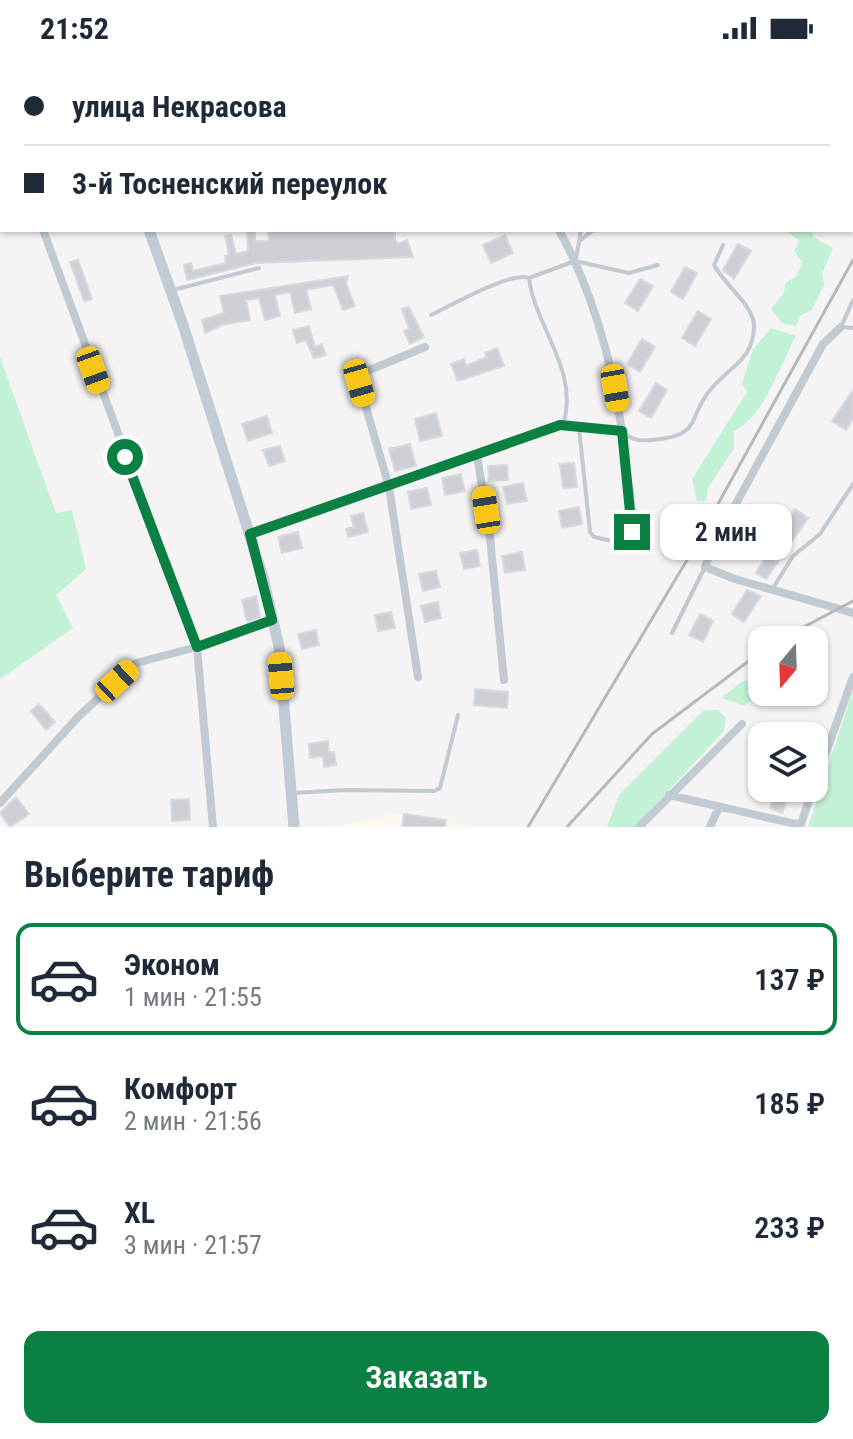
<!DOCTYPE html>
<html lang="ru">
<meta charset="utf-8">
<style>
body{margin:0;font-family:"Roboto Condensed",sans-serif;background:#f2f2f3;color:#1f2937;height:100vh;display:flex;flex-direction:column;font-size:30px;white-space:nowrap}
*{box-sizing:border-box;margin:0}
p{font-size:26px;color:#747a83}
.icon{flex:none;width:44px;height:44px;fill:none;stroke:currentColor;stroke-width:2;stroke-linecap:round;stroke-linejoin:round}
.map{position:relative;height:771px;overflow:hidden}
.panel{display:flex;flex-direction:column;background:#fff;flex:1}
.panel>*{flex:none}
.banner{position:absolute;left:0px;top:0px;width:854px;height:176px;box-shadow:0 2px 6px #0004;display:grid;align-content:center;height:176px;padding:0 24px;background:#fff}
.needle{width:52px;rotate:199deg}
.controls{position:absolute;left:748px;top:570px;display:grid;gap:16px}
.controls a{display:grid;place-items:center;width:80px;height:80px;border-radius:16px;background:#fff;box-shadow:0 2px 6px #0004;font-size:40px}
.end{position:absolute;width:36px;height:36px;margin:-18px;border:10px solid #0b8043;background:#fff;box-shadow:0 0 0 4px #fff}
.from{border-radius:50%}
.bubble{position:absolute;height:56px;border-radius:16px;background:#fff;box-shadow:0 2px 6px #0004;font-size:26px;font-weight:600;line-height:56px;text-align:center}
.car{position:absolute;width:24px;height:48px;margin:-24px -12px;border-radius:10px;box-shadow:0 0 6px 2px #0007;background:linear-gradient(#f5c518 24%,#345 0 40%,#f5c518 0 76%,#345 0 86%,#f5c518 0)}
.banner b{display:flex;align-items:center;gap:28px;height:76px;font-size:30px}
.banner b+b{border-top:2px solid #e0e1e3}
.banner i{width:20px;height:20px;background:#1f2937}
ul{padding:0;list-style:none}
li{display:flex;align-items:center;gap:24px;height:112px;margin:0 16px 12px;padding:0 8px;border:4px solid transparent;border-radius:16px}
li div{flex:1}
li b{display:block;font-size:30px}
li em{font-style:normal;font-weight:600}
li.active{border-color:#0b8043}
li>.icon{width:72px;height:72px;stroke-width:1.5}
h2{padding:0 24px;font-size:36px;line-height:96px}
.cta{display:flex;gap:16px;margin-top:auto;padding:16px 24px}
.cta a{flex:1;height:92px;border-radius:16px;background:#0b8043;color:#fff;font-size:32px;font-weight:600;line-height:92px;text-align:center}
.status{display:flex;justify-content:space-between;align-items:center;height:56px;padding:0 40px;background:#fff;direction:ltr}
.status svg{height:22px;fill:currentColor}
.map>svg:first-child{display:block}
.commercial{fill:#fdf9ef}
.green{fill:#c3f1d5}
.building{fill:#cdcfd5;stroke:#d7d9de;stroke-width:2}
.lines{fill:none;stroke-linecap:round;stroke-linejoin:round}
.service{stroke:#c1cad2;stroke-width:4}
.minor{stroke:#c1cad2;stroke-width:8}
.secondary{stroke:#c1cbd6;stroke-width:11}
.rail{stroke:#b5b8bd;stroke-width:3}
.route{stroke:#0b8043;stroke-width:10}
</style>
<div class="status"><b>21:52</b><svg viewBox="0 0 49 12"><path d="M0 12V9h3v3zM5 12V6h3v6zM10 12V3h3v9zM15 12V0h3v12zM26 1h20v11H26zM47 4h2v5h-2z"/></svg></div>
<div class="map">
<svg width="853" height="771" viewBox="0 0 853 771">
<rect width="100%" height="100%" fill="#f5f3f3"/>
<path class="commercial" d="M399,757L475,770L331,771Z"/>
<path class="green" d="M787,174H812L813,181L833,192L822,217L824,229L812,254L800,260L796,270L782,267L771,253L784,237L786,226L796,221L802,206L794,195L799,185Z
M771,272L796,280C780,309 765,360 734,375V392L708,432L706,445H697L692,423L747,336L742,328L753,293Z
M0,301L56,457L72,454L86,513L56,539L73,572L0,623Z
M762,624V632L745,650L721,642L743,625Z
M853,634V771H808Z
M704,654H718L726,662L724,675L635,771H607L619,739Z"/>
<path class="building" d="M247,174H255V185H269L268,174H395V184L398,188L407,184L413,201L256,207L187,224L184,209L191,207L193,215L226,207L225,200L229,199L225,180L231,179L236,198L248,195Z
M505,179L513,197L491,207L483,189Z
M738,188L751,195L734,223L723,214Z
M78,204L92,243L84,245L70,206Z
M685,211L697,217L683,243L671,236Z
M348,220L346,227L355,250L343,254L333,229L306,234L311,253L295,257L290,236L275,239L280,260L265,264L259,242L246,244L250,264L222,269L205,277L202,264L224,257L220,240Z
M640,223L653,230L638,255L625,247Z
M409,251L424,281L410,288L404,275L409,273L402,253Z
M698,255L711,263L695,290L682,282Z
M309,270L315,291L322,288L326,299L314,302L306,284L297,287L293,274Z
M642,283L655,291L640,316L627,308Z
M497,292L504,310L458,325L451,308L464,303L466,310L487,301L485,297Z
M656,327L667,334L651,362L639,355Z
M853,334V363L846,374L832,365Z
M436,357L442,380L420,385L415,363Z
M267,360L272,377L248,385L242,368Z
M410,388L416,410L395,415L389,393Z
M280,390L285,405L269,410L263,394Z
M574,407L577,431L563,432L560,408Z
M507,409L508,424L489,425L488,410Z
M461,418L465,435L445,439L442,422Z
M523,427L527,445L507,448L503,431Z
M427,432L431,449L411,453L408,436Z
M579,451L582,468L562,472L559,455Z
M795,453L808,462L766,523L756,517Z
M363,457L368,476L348,481L346,473L354,471L351,460Z
M298,476L302,492L282,497L278,481Z
M477,494L480,510L464,513L460,497Z
M522,496L525,514L505,517L502,500Z
M436,515L440,531L423,535L419,518Z
M747,534L761,540L744,566L732,558Z
M256,540L260,561L247,566L242,544Z
M438,546L441,562L425,566L421,550Z
M391,556L395,572L378,575L375,559Z
M700,558L713,565L703,586L689,579Z
M316,574L319,589L302,593L298,578Z
M475,633L508,636L507,652L474,649Z
M39,648L55,666L46,674L31,655Z
M328,685L329,697L334,696L336,709L324,711L323,700L310,702L309,688Z
M777,732L791,734L782,757L770,752Z
M16,741L29,758L10,771L0,757Z
M189,743L190,764L172,765L171,744Z
M404,758L446,764L445,771H402Z"/>
<g class="lines">
<path class="service" d="M146,0L147,2
M263,0V2
M335,0H340
M410,0L414,2
M194,2L197,0
M581,184L593,174
M576,203L581,174
M529,222C535,272 580,314 563,369
M173,234L259,212
M853,244L841,271L853,272
M431,259C450,250 511,215 529,222L575,205L629,217L658,209
M579,372L590,476L594,481L626,488
M623,376C631,384 640,385 651,384C704,380 686,362 711,333C729,310 754,305 754,269C754,250 723,227 714,209L723,189
M773,532L793,500L820,478L853,428
M672,577L704,513
M294,737L344,734L434,735L440,732L458,659"/>
<path class="minor" d="M43,174L197,591L213,771
M559,174C600,249 618,331 627,416C630,440 636,465 627,488
M841,271L823,288L714,488L705,511L735,523L853,557
M477,399L490,481L504,624
M250,478L560,369L622,375
M418,621L389,431L359,327L360,318L425,291
M814,730L853,621
M669,739L800,769
M0,747L79,660L136,607L197,591L272,564
M639,771L742,668
M710,771L719,751
M800,771L813,732"/>
<path class="secondary" d="M84,0L85,2
M149,174L183,269L263,521L279,591L294,771"/>
<path class="rail" d="M597,0L602,2
M626,0L631,2
M852,115H853
M779,584L853,545
M528,771L687,504L853,204
M567,771L652,678L762,595"/>
</g>
<g class="lines">
<path class="route" d="M125,401L197,591L272,564L250,478L560,369L622,375L632,476"/>
</g>
</svg>
<div class="controls">
<a><svg class="needle" viewBox="-14 -14 28 28"><path d="M0-13l5 13h-10z" fill="#e53935"/><path d="M0 13l5-13h-10z" fill="#747a83"/></svg></a>
<a><svg class="icon" aria-label="layers" viewBox="0 0 24 24"><path d="M12 4l9 5-9 5-9-5zM3 14l9 5 9-5"/></svg></a>
</div>
<i class="end from" style="left:125px;top:401px"></i>
<i class="end" style="left:632px;top:476px"></i>
<div class="bubble" style="left:660px;top:448px;width:132px">2 мин</div>
<i class="car" style="left:93px;top:314px;rotate:160deg"></i>
<i class="car" style="left:359px;top:327px;rotate:164deg"></i>
<i class="car" style="left:615px;top:332px;rotate:170deg"></i>
<i class="car" style="left:486px;top:454px;rotate:351deg"></i>
<i class="car" style="left:281px;top:620px;rotate:355deg"></i>
<i class="car" style="left:117px;top:625px;rotate:47deg"></i>
<div class="banner">
<b><i class="from"></i>улица Некрасова</b>
<b><i></i>3-й Тосненский переулок</b>
</div>
</div>
<section class="panel">
<h2>Выберите тариф</h2>
<ul>
<li class="active"><svg class="icon" aria-label="car" viewBox="0 0 24 24"><path d="M5 17H2v-5l4-1 3-4h7l3 4 3 1v5h-3M9 17h6M6 11h13"/><circle cx="7" cy="17" r="2"/><circle cx="17" cy="17" r="2"/></svg><div><b>Эконом</b><p>1 мин · 21:55</p></div><em>137 ₽</em></li>
<li><svg class="icon" aria-label="car" viewBox="0 0 24 24"><path d="M5 17H2v-5l4-1 3-4h7l3 4 3 1v5h-3M9 17h6M6 11h13"/><circle cx="7" cy="17" r="2"/><circle cx="17" cy="17" r="2"/></svg><div><b>Комфорт</b><p>2 мин · 21:56</p></div><em>185 ₽</em></li>
<li><svg class="icon" aria-label="car" viewBox="0 0 24 24"><path d="M5 17H2v-5l4-1 3-4h7l3 4 3 1v5h-3M9 17h6M6 11h13"/><circle cx="7" cy="17" r="2"/><circle cx="17" cy="17" r="2"/></svg><div><b>XL</b><p>3 мин · 21:57</p></div><em>233 ₽</em></li>
</ul>
<div class="cta"><a>Заказать</a></div>
</section>
